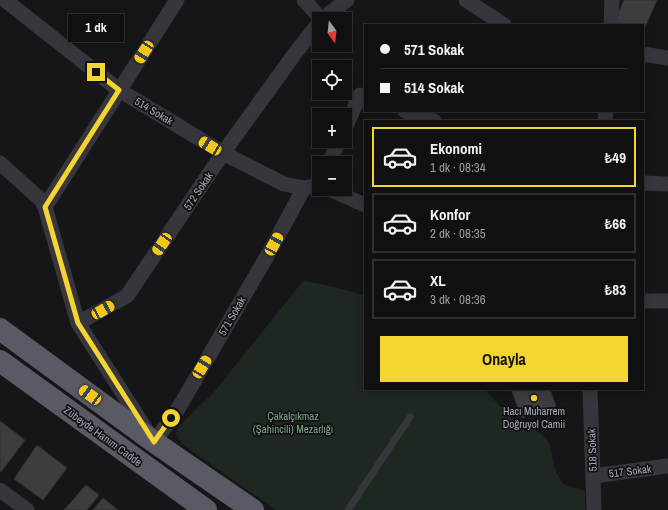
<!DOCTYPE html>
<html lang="tr">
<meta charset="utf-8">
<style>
body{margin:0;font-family:"Archivo Narrow",sans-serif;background:#19191a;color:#f1f3f6;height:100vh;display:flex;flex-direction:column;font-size:15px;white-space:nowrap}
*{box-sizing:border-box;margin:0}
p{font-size:13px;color:#9c9d9f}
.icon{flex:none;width:22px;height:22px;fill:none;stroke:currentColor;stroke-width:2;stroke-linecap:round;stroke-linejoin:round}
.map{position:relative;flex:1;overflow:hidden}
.sheet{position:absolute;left:364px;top:120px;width:280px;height:270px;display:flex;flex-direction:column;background:#101011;border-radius:0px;box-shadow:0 2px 10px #0003,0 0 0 1px #303031}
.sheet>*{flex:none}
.banner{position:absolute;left:364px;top:24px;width:280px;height:88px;border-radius:0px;box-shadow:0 2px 10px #0003,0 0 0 1px #303031;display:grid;align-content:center;height:88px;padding:0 16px;background:#101011}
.needle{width:26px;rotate:165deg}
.tools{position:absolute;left:312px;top:12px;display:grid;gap:8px}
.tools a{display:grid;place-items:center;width:40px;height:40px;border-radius:0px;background:#101011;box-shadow:0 2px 10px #0003,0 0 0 1px #303031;font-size:20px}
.end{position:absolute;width:18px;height:18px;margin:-9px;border:5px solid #f3d431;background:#111;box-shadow:0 0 0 2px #111}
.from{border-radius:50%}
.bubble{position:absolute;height:28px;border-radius:0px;background:#101011;box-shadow:0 2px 10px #0003,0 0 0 1px #303031;font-size:13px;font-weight:800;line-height:28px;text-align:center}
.car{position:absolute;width:12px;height:24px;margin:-12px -6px;border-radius:5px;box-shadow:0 0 3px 1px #0007;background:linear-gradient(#f5c518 24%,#345 0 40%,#f5c518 0 76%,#345 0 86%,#f5c518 0)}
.banner b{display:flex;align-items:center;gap:14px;height:38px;font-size:15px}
.banner b+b{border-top:1px solid #303031}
.banner i{width:10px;height:10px;background:#f1f3f6}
ul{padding:7px 0 0;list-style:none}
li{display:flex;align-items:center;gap:12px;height:60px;margin:0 8px 6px;padding:0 8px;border:2px solid #303031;border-radius:0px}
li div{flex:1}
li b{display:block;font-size:15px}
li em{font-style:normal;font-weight:800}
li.active{border-color:#f3d431}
li>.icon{width:36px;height:36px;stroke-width:1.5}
.button{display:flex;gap:8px;margin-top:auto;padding:8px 16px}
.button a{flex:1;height:46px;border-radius:0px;background:#f3d431;color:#111;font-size:16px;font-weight:800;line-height:46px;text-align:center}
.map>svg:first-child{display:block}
.green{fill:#1f2721}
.building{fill:#3d3d41;stroke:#302f33}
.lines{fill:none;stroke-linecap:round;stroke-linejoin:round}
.service{stroke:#36363c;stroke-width:7}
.minor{stroke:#36363c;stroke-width:15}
.trunk{stroke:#5a5a64;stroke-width:22}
.route{stroke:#f3d431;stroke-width:5}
.poi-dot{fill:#f3d431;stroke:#111012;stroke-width:1.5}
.labels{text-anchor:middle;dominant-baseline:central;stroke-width:3.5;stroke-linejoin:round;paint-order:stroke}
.street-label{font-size:11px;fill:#a7a9b7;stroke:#111012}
.poi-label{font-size:11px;fill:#a7a9b7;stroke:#111012}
.park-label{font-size:11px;fill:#7ea386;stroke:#111012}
</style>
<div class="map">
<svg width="668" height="510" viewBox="0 0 668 510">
<rect width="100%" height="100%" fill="#161517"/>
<path class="green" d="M303,281C324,284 345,289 365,296V389H484L512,418L533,427L549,442L556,472L563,484L585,491V510H276L182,444L176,434L178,427L214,392Z"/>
<path class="building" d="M624,0H657L643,32V25H625L615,21Z
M511,389H550L556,406L522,418Z
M0,421L25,440L1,472L0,471Z
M37,445L67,468L43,500L14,479Z
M86,485L99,495L87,510H64Z
M103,498L118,510H93Z"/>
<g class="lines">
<path class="service" d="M348,510L410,417"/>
<path class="minor" d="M5,0L119,90L223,153L284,184L304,188L319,185
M304,0L321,19
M466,0L504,25
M322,19L347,0
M611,25L612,0
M643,54L668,58
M405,111L434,121
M605,121L606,111
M345,128L360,95L365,97
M0,163L41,200L45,207L78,323L154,442L178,409L266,258L304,188
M329,163L339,141
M643,183L668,184
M329,189L365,205
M45,207L177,0
M643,301H668
M78,323L127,296L223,153L296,52L319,23
M590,389L594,510
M593,476L668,466
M0,490L27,510"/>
<path class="trunk" d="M0,329L154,442L253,510
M0,361L206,510"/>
</g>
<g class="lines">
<path class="route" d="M96,72L119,90L45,207L78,323L154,442L171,418"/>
</g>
<circle class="poi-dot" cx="534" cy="398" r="4"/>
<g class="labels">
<g class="street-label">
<text transform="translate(154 111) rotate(31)">514 Sokak</text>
<text transform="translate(198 191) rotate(-56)">572 Sokak</text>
<text transform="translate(232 316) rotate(-60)">571 Sokak</text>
<text transform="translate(103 436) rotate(36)">Zübeyde Hanım Cadde</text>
<text transform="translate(592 450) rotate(-92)">518 Sokak</text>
<text transform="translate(630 471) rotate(-7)">517 Sokak</text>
</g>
<g class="poi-label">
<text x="534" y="411">Hacı Muharrem<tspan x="534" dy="13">Doğruyol Camii</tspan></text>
</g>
<g class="park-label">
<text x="293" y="416">Çakalçıkmaz<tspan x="293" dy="13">(Şahincili) Mezarlığı</tspan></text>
</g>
</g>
</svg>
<div class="tools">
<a><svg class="needle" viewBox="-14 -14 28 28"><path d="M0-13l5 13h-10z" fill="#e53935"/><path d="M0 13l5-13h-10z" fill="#9c9d9f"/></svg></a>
<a><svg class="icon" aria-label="locate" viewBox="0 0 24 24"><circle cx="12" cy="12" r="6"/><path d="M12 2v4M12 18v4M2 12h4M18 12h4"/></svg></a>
<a>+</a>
<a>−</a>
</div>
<i class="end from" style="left:171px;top:418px"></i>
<i class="end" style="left:96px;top:72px"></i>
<div class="bubble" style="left:68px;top:14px;width:56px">1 dk</div>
<i class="car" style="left:144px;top:52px;rotate:213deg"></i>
<i class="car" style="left:210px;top:146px;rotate:301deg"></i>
<i class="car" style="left:162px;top:244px;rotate:214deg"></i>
<i class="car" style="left:274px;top:244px;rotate:29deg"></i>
<i class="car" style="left:103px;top:310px;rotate:61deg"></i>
<i class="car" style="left:202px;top:367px;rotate:31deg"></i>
<i class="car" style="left:90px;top:395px;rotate:306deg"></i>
<div class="banner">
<b><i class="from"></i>571 Sokak</b>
<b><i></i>514 Sokak</b>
</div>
<section class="sheet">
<ul>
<li class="active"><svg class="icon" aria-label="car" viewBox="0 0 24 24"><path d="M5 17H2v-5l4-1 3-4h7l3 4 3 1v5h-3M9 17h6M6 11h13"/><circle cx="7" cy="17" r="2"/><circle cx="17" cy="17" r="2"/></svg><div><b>Ekonomi</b><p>1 dk · 08:34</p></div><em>₺49</em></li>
<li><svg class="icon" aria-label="car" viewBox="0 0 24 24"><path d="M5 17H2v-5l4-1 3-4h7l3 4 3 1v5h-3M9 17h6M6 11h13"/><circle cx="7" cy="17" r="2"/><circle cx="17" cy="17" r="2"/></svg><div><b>Konfor</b><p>2 dk · 08:35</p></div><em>₺66</em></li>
<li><svg class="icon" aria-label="car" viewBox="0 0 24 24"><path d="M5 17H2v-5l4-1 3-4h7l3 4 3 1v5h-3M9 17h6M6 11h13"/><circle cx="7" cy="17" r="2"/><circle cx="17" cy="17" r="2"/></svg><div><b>XL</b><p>3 dk · 08:36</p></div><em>₺83</em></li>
</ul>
<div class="button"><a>Onayla</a></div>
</section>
</div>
